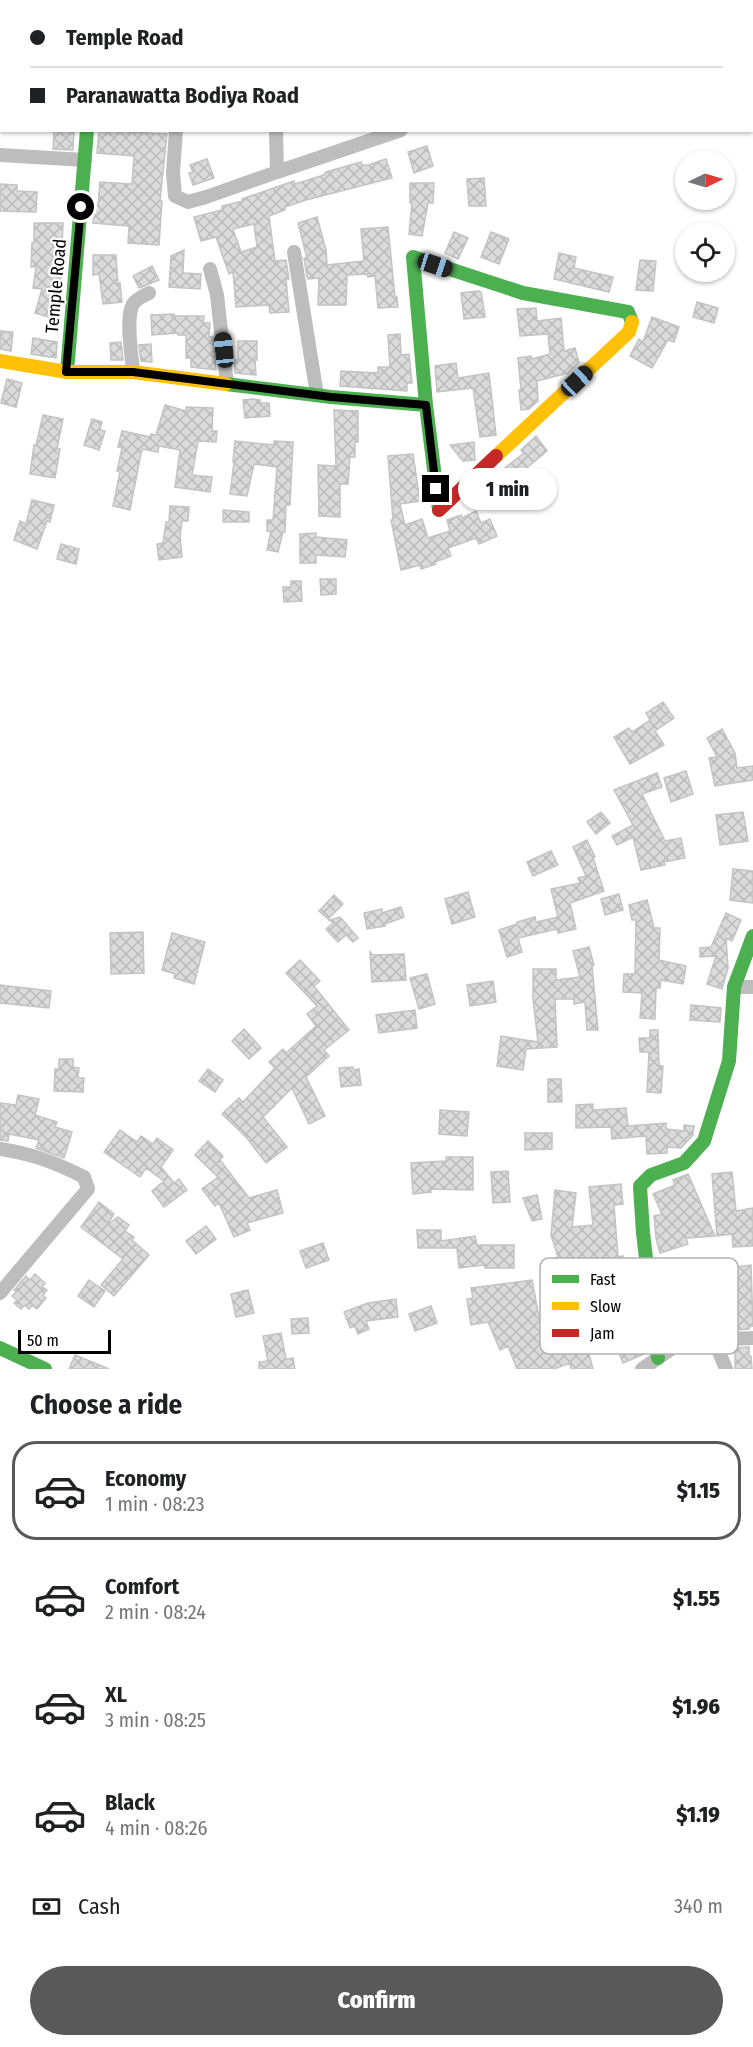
<!DOCTYPE html>
<meta charset="utf-8">
<style>
body{margin:0;font-family:"Fira Sans Condensed",sans-serif;background:#f6f6f6;color:#202124;height:100vh;display:flex;flex-direction:column;font-size:22px;white-space:nowrap}
*{box-sizing:border-box;margin:0}
p{font-size:20px;color:#757577}
.icon{flex:none;width:33px;height:33px;fill:none;stroke:currentColor;stroke-width:2;stroke-linecap:round;stroke-linejoin:round}
.map{position:relative;height:1369px;overflow:hidden}
.sheet{display:flex;flex-direction:column;background:#fff;flex:1}
.sheet>*{flex:none}
.top-card{position:absolute;left:0px;top:0px;width:753px;height:132px;box-shadow:0 2px 4px #0004;display:grid;align-content:center;height:132px;padding:0 30px;background:#fff}
.needle{width:39px;rotate:85deg}
.tools{position:absolute;left:675px;top:150px;display:grid;gap:12px}
.tools a{display:grid;place-items:center;width:60px;height:60px;border-radius:50%;background:#fff;box-shadow:0 2px 4px #0004;font-size:30px}
.scale{position:absolute;left:18px;bottom:15px;width:93px;box-sizing:border-box;padding-left:6px;border:3px solid #000;border-top:0;font-size:16px;line-height:21px;white-space:nowrap;color:#000;-webkit-text-stroke:4px #fff;paint-order:stroke}
.end{position:absolute;width:27px;height:27px;margin:-14px;border:8px solid #000;background:#fff;box-shadow:0 0 0 3px #fff}
.from{border-radius:50%}
.bubble{position:absolute;height:42px;border-radius:21px;background:#fff;box-shadow:0 2px 4px #0004;font-size:20px;font-weight:800;line-height:42px;text-align:center}
.car{position:absolute;width:18px;height:36px;margin:-18px -9px;border-radius:8px;box-shadow:0 0 4px 2px #0007;background:linear-gradient(#222 24%,#8ab4d8 0 40%,#222 0 76%,#8ab4d8 0 86%,#222 0)}
.top-card b{display:flex;align-items:center;gap:21px;height:57px;font-size:22px}
.top-card b+b{border-top:2px solid #e0e0e0}
.top-card i{width:15px;height:15px;background:#202124}
ul{padding:0;list-style:none}
li{display:flex;align-items:center;gap:18px;height:99px;margin:0 12px 9px;padding:0 18px;border:3px solid transparent;border-radius:24px}
li div{flex:1}
li b{display:block;font-size:22px}
li em{font-style:normal;font-weight:800}
li.current{border-color:#595959}
li>.icon{width:54px;height:54px;stroke-width:1.5}
h2{padding:0 30px;font-size:27px;line-height:72px}
.pay{display:flex;align-items:center;gap:15px;height:66px;padding:0 30px;font-size:22px}
.pay p{margin-inline-start:auto}
.action{display:flex;gap:12px;margin-top:auto;padding:12px 30px}
.action a{flex:1;height:69px;border-radius:36px;background:#595959;color:#fff;font-size:24px;font-weight:800;line-height:69px;text-align:center}
.map>svg:first-child{display:block}
.building{fill:url(#building-cross-hatch);stroke:#c3c3c3;stroke-width:1.5;fill-rule:evenodd}
.lines{fill:none;stroke-linecap:round;stroke-linejoin:round}
.street{stroke:#bdbdbd;stroke-width:14}
.fast{stroke:#4caf50;stroke-width:14}
.slow{stroke:#ffc107;stroke-width:14}
.jam{stroke:#c62828;stroke-width:14}
.route{stroke:#000;stroke-width:8}
.labels{text-anchor:middle;dominant-baseline:central;stroke-width:4.5;stroke-linejoin:round;paint-order:stroke}
.street-label{font-size:18px;fill:#000;stroke:#fff}
.key{fill:#fff;stroke:#b2b2b2;stroke-width:1.5}
.key-label{font-size:16px;fill:#000}
</style>
<div class="map">
<svg width="753" height="1369" viewBox="0 0 753 1369">
<defs>
<pattern id="building-cross-hatch" width="8" height="8" patternUnits="userSpaceOnUse" patternTransform="scale(1.5)"><rect width="8" height="8" fill="#dbdbdb"/><path d="M0 0l8 8M0 8l8-8" fill="none" stroke="#bababa"/></pattern>
</defs>
<rect width="100%" height="100%" fill="#fff"/>
<path class="building" d="M54,130H74L73,150L53,149Z
M99,130H127V132L167,134L160,201H162L159,245L128,243L129,226L93,223L94,204L98,205L100,182L132,184L134,156L97,153Z
M427,146L433,166L414,173L408,152Z
M207,159L214,178L193,185L189,173L193,172L190,165Z
M386,159L392,178L306,200L285,207V210L269,216L275,261L286,260L289,279H286L289,312L270,313L269,305L236,307L233,272L229,274L216,237L201,241L194,217L222,210V206L243,201L242,199L294,181L295,184L324,175L326,172L361,162L362,165H368ZM254,224L257,247L241,252L233,229Z
M484,178L486,206H469L467,179Z
M410,183H434L433,203H428L422,236L409,234L412,203H410Z
M0,184L17,185V191L37,192L36,212L0,211Z
M317,217L326,250L327,265L364,261L361,229L388,227L395,297H397L398,307L378,308L375,276L368,277L367,274L347,275L346,305H318L319,278L308,279L307,277L304,258H307L298,223Z
M34,223H63L59,320L35,313L42,289L33,288L36,267H31L32,243H34Z
M454,232L468,238L458,259L445,253Z
M491,232L509,239L499,264L481,257Z
M184,250L183,273L201,274L200,289L169,287L171,256Z
M559,253L576,257L574,268L613,277L609,292L554,279Z
M93,255H116L118,284L120,283L122,302L103,304L99,274L93,275Z
M640,260L656,261L653,291L636,290Z
M152,266L159,280L139,288L133,276Z
M478,291L481,292L482,297L485,317L464,319L461,293Z
M697,302L718,308L714,323L693,317Z
M536,308L537,321L561,318L564,351L575,348L579,362L568,373L537,381L538,401L529,409L521,410L519,390H521L518,358L531,356L532,359L550,354L548,334L520,336L517,309Z
M174,314L175,316H204L203,323H210L209,337H213L216,370L191,367V358H186V335H178V333L152,335L151,315Z
M652,317L679,327L674,342L668,340L652,368L630,356L639,339L643,342Z
M0,331L13,332L11,351L0,349Z
M400,334L401,355L409,354L412,383H407V391L340,386L341,371L378,373V367H390L388,335Z
M33,338L57,342L56,358L31,354Z
M238,341H257V360H255L256,375L235,373L234,360H238Z
M121,342L123,360H111L110,343Z
M151,344L152,362L141,361L139,345Z
M456,363L458,378L489,373L496,435L480,437L473,388L437,392L435,366Z
M7,379L22,383L16,407L1,403Z
M253,399L260,400V403H269L270,416L245,418L243,400Z
M165,405L186,411V407L213,408L212,431H217L216,442L198,441L192,475L212,477L210,492L175,487L180,450L159,446L158,452L143,449L141,453L130,510L113,506L120,472L117,471L122,448L118,447L122,431L151,437V434L156,435Z
M334,410L358,411V442H355V457H350L348,484H340V517L319,516L318,465L336,466Z
M43,415L63,419L57,449H60L55,478L30,474L34,445H36Z
M92,419L102,422L100,430L105,431L99,450L84,445Z
M536,436L547,451L491,498L482,486L524,453L521,450Z
M235,441L274,445V441L293,442L290,505H286L285,532H283L278,552L267,550L271,531H267V520H273L277,467L254,464L247,496L230,494L234,462H233Z
M474,442L475,460L463,461L450,445Z
M413,454L420,501L400,504L405,525L422,519L428,538L450,531L447,520L461,515L462,518L476,511L481,523L490,519L497,536L479,544L476,538L448,548L451,556L435,562L436,564L421,569L420,565L401,570L391,520H393L388,456Z
M32,500L54,505L50,522L47,521L37,549L14,540L20,521L26,524Z
M170,506L189,507L188,521H182L180,536L182,557L159,560L157,544L163,543L166,522H169Z
M223,510L249,512V522H223Z
M316,533V537L347,540L345,557L316,555V563H300V534Z
M61,544L79,549L76,564L57,559Z
M320,579H336V594L321,595Z
M291,581H301L302,601L284,602L283,587H291Z
M663,702L674,718L655,731L664,745L630,764L614,737L629,728L632,732L650,720L646,713Z
M722,729L735,753L737,768L753,766V780L715,786L709,758L717,757L707,738Z
M686,771L693,794L671,802L664,778Z
M657,773L662,787L642,794L665,841L681,838L685,858L664,862L665,865L641,870L633,837L617,845L612,836L633,825L614,790Z
M601,812L610,823L596,834L587,822Z
M743,812L748,841L720,845L716,815Z
M587,840L595,857L593,858L604,891L570,903L576,929L558,933L557,929L518,938L522,952L507,957L499,930L517,924V922L535,917L536,922L558,917L551,889L580,883L578,878L586,876L573,847Z
M551,851L558,865L533,876L527,862Z
M733,869L753,871V903L730,900Z
M468,892L475,917L452,924L445,899Z
M619,894L623,910L605,915L601,899Z
M334,895L343,904L328,919L319,911Z
M647,900L654,928H660L659,960L686,966L683,984L661,980L660,988H656L655,1019L640,1018L642,993L623,992L624,974H635L636,920H632L629,905Z
M401,907L404,917L385,924V926L367,929L364,913L382,909V913Z
M726,913L741,920L732,941L726,938L728,968L722,989L707,984L716,956L700,957V948L711,947Z
M340,917L358,938L353,942L346,935L338,942L326,929L333,923L329,920Z
M143,932L144,973L111,974L110,933Z
M172,933L205,942L194,984L174,978L175,974L162,970Z
M589,947L594,965L592,966L598,1030H587L585,1002L574,1004V999H555L557,1047L526,1049L523,1070L497,1066L501,1036L538,1042L533,999V969H556V980L580,977L573,951Z
M370,952L373,955L404,954L406,980L372,982Z
M300,960L320,981L314,986L349,1030L324,1050L329,1056L306,1077L325,1116L309,1124L292,1088L263,1117L287,1147L266,1163L246,1137L222,1114L239,1098L243,1102L275,1068L269,1062L283,1049L286,1053L316,1026L307,1014L317,1006L286,973Z
M427,974L435,1004L419,1009L410,978Z
M493,981L496,1002L470,1006L467,985Z
M0,985L51,991L49,1008L0,1003Z
M691,1005L721,1008L720,1022L690,1020Z
M415,1010L417,1028L379,1033L376,1015Z
M244,1029L261,1048L249,1059L232,1041Z
M650,1030H658L659,1065L663,1066L661,1093L647,1092L649,1052H640L639,1038H650Z
M59,1059H73V1067L79,1068L78,1078H84L83,1092L54,1091L55,1069H59Z
M353,1067L354,1070L359,1069L361,1085L341,1087L339,1068Z
M208,1069L223,1080L215,1092L199,1081Z
M548,1079H561L562,1102H548Z
M18,1095L39,1099L35,1115L57,1122L55,1127L72,1132L64,1158L36,1148L39,1140L9,1134L8,1141L0,1140V1103L16,1105Z
M593,1104V1110L626,1108L628,1126L666,1123V1129L684,1131V1125L694,1126L693,1135L681,1148L667,1147V1153L647,1154L646,1136L612,1139L611,1127L576,1128V1105Z
M440,1110L469,1112L467,1136L439,1134Z
M120,1130L137,1142L141,1136L153,1144L157,1138L173,1150L161,1167L174,1183L179,1179L187,1190L164,1207L152,1191L164,1181L146,1168L140,1177L104,1152Z
M525,1133H552V1149L525,1150Z
M208,1141L223,1156L220,1160L249,1198L277,1190L283,1213L247,1223L250,1230L234,1237L219,1203L215,1206L202,1189L218,1177L195,1155Z
M446,1157H473V1190L430,1189L431,1192L413,1194L411,1163L446,1161Z
M508,1171L510,1202L493,1203L491,1172Z
M732,1172L736,1211L753,1208V1246L733,1247L732,1234L717,1236L712,1174Z
M688,1174L715,1236L686,1238L688,1244L660,1253L656,1238L654,1216L662,1214L653,1194L675,1185L673,1180Z
M621,1184L623,1204L614,1205L618,1257L623,1256L628,1313L644,1354L623,1363L601,1307L599,1295L603,1294L602,1270L578,1279L574,1271L554,1279L547,1261L558,1257L551,1235L555,1190L576,1193L572,1227L593,1225L589,1187Z
M537,1195L542,1219L532,1221L523,1198Z
M99,1202L114,1214L107,1225L118,1217L129,1225L125,1231L134,1237L132,1240L149,1255L114,1296L101,1285L123,1259L81,1227Z
M206,1226L216,1239L196,1254L186,1241Z
M417,1230H441V1241L475,1236L477,1245H514V1268H485V1265L459,1268L457,1248H418Z
M323,1243L329,1260L306,1268L300,1251Z
M751,1265L753,1326L749,1327V1329L734,1330L731,1310H735L729,1268Z
M35,1274L45,1283L42,1287L47,1290L43,1295L46,1298L37,1309L32,1305L29,1309L25,1305L21,1309L14,1303L17,1300L12,1296L16,1292L14,1290L26,1276L30,1280Z
M89,1280L105,1291L94,1307L78,1296Z
M532,1280L538,1312L545,1331L576,1319L587,1347L593,1369H571L570,1363L554,1369H517L508,1346L500,1350L488,1322L471,1325L467,1299L473,1298L471,1288Z
M248,1290L254,1313L236,1317L231,1294Z
M396,1299L398,1317L366,1321L369,1329L358,1334L355,1326L350,1328L344,1312L368,1303Z
M431,1306L437,1323L415,1331L409,1314Z
M308,1318L309,1333L292,1334L291,1319Z
M281,1333L286,1359L293,1358L295,1369H259V1362L268,1361L263,1336Z
M749,1347V1356H751L752,1369H735V1348Z
M75,1355L109,1369H69Z"/>
<g class="lines">
<path class="street" d="M650,0V2
M94,2V0
M186,2V0
M520,2L525,0
M0,68H2
M176,130L173,173L175,196L188,202L206,197L277,172L276,130
M0,155L85,160
M277,172L401,130
M294,252L317,395
M210,269L217,295L227,384
M133,372C132,356 125,318 133,304C136,299 143,296 149,293
M734,987H753
M0,1149C33,1154 54,1162 84,1177L88,1189L0,1293
M714,1340L726,1369
M642,1369L683,1341L753,1338"/>
<path class="fast" d="M67,372L87,130
M226,384L331,397L426,405L439,510
M426,405L413,257L523,293L628,312L632,322
M0,1348L45,1369
M658,1358L643,1233L640,1186L651,1175L684,1163L704,1141L729,1061L734,987L753,936"/>
<path class="slow" d="M0,361L67,372H133L226,384
M496,456L629,332L632,322"/>
<path class="jam" d="M439,510L496,456"/>
</g>
<g class="lines">
<path class="route" d="M81,207L66,372H133L331,397L426,405L436,489"/>
</g>
<g class="labels">
<g class="street-label">
<text transform="translate(56 286) rotate(-85)">Temple Road</text>
</g>
</g>
<rect x="540" y="1258" width="198" height="96" rx="9" class="key"/>
<rect x="552" y="1275" width="27" height="8" fill="#4caf50"/>
<rect x="552" y="1302" width="27" height="8" fill="#ffc107"/>
<rect x="552" y="1329" width="27" height="8" fill="#c62828"/>
<g class="key-label">
<text x="590" y="1285">Fast</text>
<text x="590" y="1312">Slow</text>
<text x="590" y="1339">Jam</text>
</g>
</svg>
<div class="tools">
<a><svg class="needle" viewBox="-14 -14 28 28"><path d="M0-13l5 13h-10z" fill="#e53935"/><path d="M0 13l5-13h-10z" fill="#757577"/></svg></a>
<a><svg class="icon" aria-label="locate" viewBox="0 0 24 24"><circle cx="12" cy="12" r="6"/><path d="M12 2v4M12 18v4M2 12h4M18 12h4"/></svg></a>
</div>
<div class="scale">50 m</div>
<i class="end from" style="left:81px;top:207px"></i>
<i class="end" style="left:436px;top:489px"></i>
<div class="bubble" style="left:458px;top:468px;width:99px">1 min</div>
<i class="car" style="left:435px;top:265px;rotate:108deg"></i>
<i class="car" style="left:224px;top:350px;rotate:354deg"></i>
<i class="car" style="left:577px;top:381px;rotate:47deg"></i>
<div class="top-card">
<b><i class="from"></i>Temple Road</b>
<b><i></i>Paranawatta Bodiya Road</b>
</div>
</div>
<section class="sheet">
<h2>Choose a ride</h2>
<ul>
<li class="current"><svg class="icon" aria-label="car" viewBox="0 0 24 24"><path d="M5 17H2v-5l4-1 3-4h7l3 4 3 1v5h-3M9 17h6M6 11h13"/><circle cx="7" cy="17" r="2"/><circle cx="17" cy="17" r="2"/></svg><div><b>Economy</b><p>1 min · 08:23</p></div><em>$1.15</em></li>
<li><svg class="icon" aria-label="car" viewBox="0 0 24 24"><path d="M5 17H2v-5l4-1 3-4h7l3 4 3 1v5h-3M9 17h6M6 11h13"/><circle cx="7" cy="17" r="2"/><circle cx="17" cy="17" r="2"/></svg><div><b>Comfort</b><p>2 min · 08:24</p></div><em>$1.55</em></li>
<li><svg class="icon" aria-label="car" viewBox="0 0 24 24"><path d="M5 17H2v-5l4-1 3-4h7l3 4 3 1v5h-3M9 17h6M6 11h13"/><circle cx="7" cy="17" r="2"/><circle cx="17" cy="17" r="2"/></svg><div><b>XL</b><p>3 min · 08:25</p></div><em>$1.96</em></li>
<li><svg class="icon" aria-label="car" viewBox="0 0 24 24"><path d="M5 17H2v-5l4-1 3-4h7l3 4 3 1v5h-3M9 17h6M6 11h13"/><circle cx="7" cy="17" r="2"/><circle cx="17" cy="17" r="2"/></svg><div><b>Black</b><p>4 min · 08:26</p></div><em>$1.19</em></li>
</ul>
<div class="pay"><svg class="icon" aria-label="cash" viewBox="0 0 24 24"><path d="M3 7h18v10H3z"/><circle cx="12" cy="12" r="2"/></svg>Cash<p>340 m</p></div>
<div class="action"><a>Confirm</a></div>
</section>
